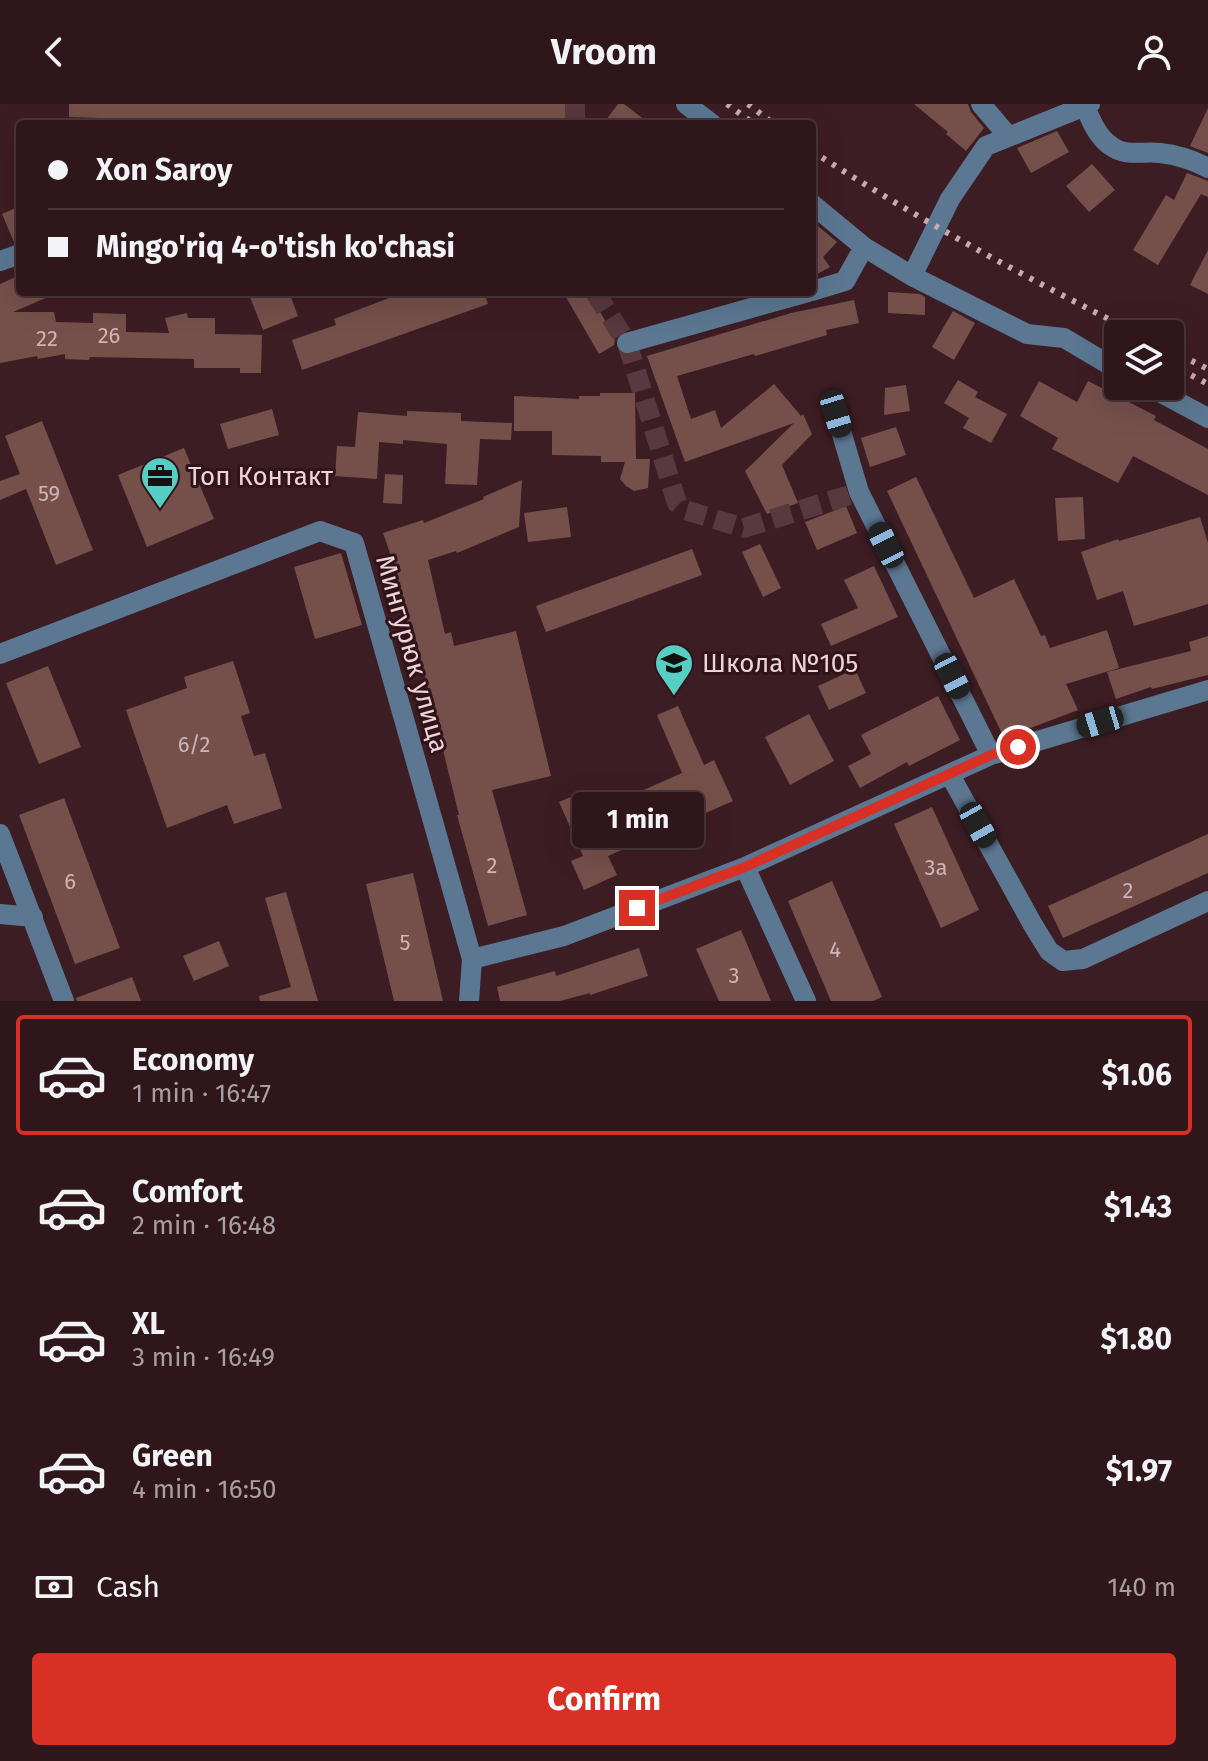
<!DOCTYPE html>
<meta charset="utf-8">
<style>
body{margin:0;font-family:"Fira Sans",sans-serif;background:#361f24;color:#f1f3f6;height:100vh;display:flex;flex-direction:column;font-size:30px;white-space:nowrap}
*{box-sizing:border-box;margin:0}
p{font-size:26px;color:#a79fa3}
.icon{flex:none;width:44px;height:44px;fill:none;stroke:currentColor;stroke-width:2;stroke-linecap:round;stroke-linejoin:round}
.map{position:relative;height:897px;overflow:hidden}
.drawer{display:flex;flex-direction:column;background:#2e161b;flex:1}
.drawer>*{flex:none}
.guide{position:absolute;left:16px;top:16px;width:800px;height:176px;border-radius:8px;box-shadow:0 8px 32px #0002,0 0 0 2px #49353a;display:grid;align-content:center;height:176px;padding:0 32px;background:#2e161b}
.controls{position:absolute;left:1104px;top:216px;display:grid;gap:16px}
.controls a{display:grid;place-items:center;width:80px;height:80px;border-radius:8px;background:#2e161b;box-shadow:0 8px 32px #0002,0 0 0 2px #49353a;font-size:40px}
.end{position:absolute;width:36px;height:36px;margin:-18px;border:10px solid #d93025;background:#fff;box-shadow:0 0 0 4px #fff}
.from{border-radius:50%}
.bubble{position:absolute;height:56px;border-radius:8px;background:#2e161b;box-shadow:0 8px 32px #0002,0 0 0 2px #49353a;font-size:26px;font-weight:700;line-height:56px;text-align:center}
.car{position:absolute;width:24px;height:48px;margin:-24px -12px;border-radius:10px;box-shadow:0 0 6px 2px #0007;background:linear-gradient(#222 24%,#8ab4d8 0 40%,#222 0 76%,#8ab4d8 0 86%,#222 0)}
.guide b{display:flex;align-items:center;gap:28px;height:76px;font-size:30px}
.guide b+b{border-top:2px solid #49353a}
.guide i{width:20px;height:20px;background:#f1f3f6}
ul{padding:14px 0 0;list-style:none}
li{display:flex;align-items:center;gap:24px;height:120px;margin:0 16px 12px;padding:0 16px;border:4px solid transparent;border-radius:8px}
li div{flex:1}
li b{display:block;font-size:30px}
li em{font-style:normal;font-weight:700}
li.current{border-color:#d93025}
li>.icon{width:72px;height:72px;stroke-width:1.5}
.pay{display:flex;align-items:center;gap:20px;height:88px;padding:0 32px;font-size:30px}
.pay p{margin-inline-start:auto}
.cta{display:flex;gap:16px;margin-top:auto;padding:16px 32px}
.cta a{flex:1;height:92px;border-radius:8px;background:#d93025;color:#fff;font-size:32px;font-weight:700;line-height:92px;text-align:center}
header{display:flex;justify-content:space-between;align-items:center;height:104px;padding:0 32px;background:#2e161b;font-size:36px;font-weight:700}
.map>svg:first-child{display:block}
.building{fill:#75504b}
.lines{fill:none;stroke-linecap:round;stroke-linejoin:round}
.minor-tunnel{stroke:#57393f;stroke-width:20;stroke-dasharray:20 10;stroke-linecap:butt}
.minor{stroke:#5b7791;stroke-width:20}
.rail{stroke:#c5acb0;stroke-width:6;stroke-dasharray:4 8;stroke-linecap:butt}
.route{stroke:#d93025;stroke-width:10}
.labels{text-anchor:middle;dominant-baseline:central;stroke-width:6;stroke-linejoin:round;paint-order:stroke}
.number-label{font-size:22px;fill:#ceb4b5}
.poi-label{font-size:26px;fill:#ecd5d8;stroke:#32131a;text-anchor:start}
.street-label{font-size:26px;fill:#ecd5d8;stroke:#32131a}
</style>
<header><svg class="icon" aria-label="back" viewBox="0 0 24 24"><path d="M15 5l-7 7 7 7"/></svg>Vroom<svg class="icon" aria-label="person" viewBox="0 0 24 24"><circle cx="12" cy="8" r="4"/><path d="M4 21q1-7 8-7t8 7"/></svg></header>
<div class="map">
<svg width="1208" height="897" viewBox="0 0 1208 897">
<rect width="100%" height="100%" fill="#3d1d24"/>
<path class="building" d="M69,0H581L582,14L547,15V20H514V14L484,20L226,18L69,13Z
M618,0H624L650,20H603Z
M914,0H968L971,8L984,24L966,47L946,30L948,28Z
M1208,4V49L1190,42Z
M1057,27L1069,48L1031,69L1017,44Z
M1092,60L1115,86L1089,108L1066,82Z
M1187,69L1208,77V93L1201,90L1158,161L1133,146L1166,91L1174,96Z
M20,102V137L14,138L2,110Z
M812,117L837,138L823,153L830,163L812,173Z
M1208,146V190L1190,181Z
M20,171V188H60L13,208H54L56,218L93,219V209L126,210V228L169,229L165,214L187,209L188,214H215V230L262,231L261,269H240V264H194V255L90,253L89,256L65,255V250L38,255L37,252L0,259V180Z
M248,188H289L298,212L263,226Z
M405,188H484L488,200L302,266L292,236L336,221L334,215Z
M563,188H614L595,199L615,234L614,241L599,250Z
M888,188L920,190L925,193V211L888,209Z
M854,196L859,219L826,226L827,231L755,252L754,250L677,272L691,315L715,306L721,324L774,280L801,312L803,310L812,330L782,361L798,399L767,410L745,367L794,319L685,358L647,252L791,209Z
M953,207L975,219L954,256L932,243Z
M958,276L978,288L975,293L1007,310L991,339L963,324L969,314L944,299Z
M1039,277L1077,298L1088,277L1156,312L1154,316L1208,345V391L1133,352L1118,379L1052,345L1058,334L1020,312Z
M906,281L910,307L884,311L885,284Z
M600,289H635L636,355H650L648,384L634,387L626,382L620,375L625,358H601V352L552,351V327H514V292L579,295V292H600Z
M272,305L279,331L228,345L220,320Z
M407,307L461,309V317L512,319L511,336L480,335L477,381L445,380L447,340L403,336V340L379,338L377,375L335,372L337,342L355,343L358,308L407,312Z
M42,317L93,446L56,461L26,385L0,396V377L20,370L5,332Z
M896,323L906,351L870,363L861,334Z
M184,344L214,415L147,443L118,371Z
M385,370L403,371L402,400L383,399Z
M916,373L974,494L1014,475L1041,532L1045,531L1050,544L1107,526L1119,564L1066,580L1078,606L1004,634L887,387Z
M522,376L519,423L457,449L456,447L428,456L445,530L451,528L454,542L516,527L551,672L492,686L527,811L488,822L457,711H459L412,520L407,521L397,475H399L383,429L423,416L424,419L484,395L483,393Z
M1083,393L1085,435L1058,437L1055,394Z
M846,402L857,429L817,446L805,418Z
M567,403L571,433L528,438L524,409Z
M1200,413L1208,439V500L1134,522L1123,487L1097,496L1081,448L1118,435L1119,437Z
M760,440L781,484L763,493L742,448Z
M692,445L702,471L546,528L536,502Z
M341,449L362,521L315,535L294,463Z
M874,462L898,513L831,542L821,520L858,504L844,476Z
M1208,532V571L1152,585L1151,583L1116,595L1107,568L1191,547L1189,538Z
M233,557L250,609L241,612L254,652L265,649L282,704L234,720L227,701L167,724L126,606L187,584L184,573Z
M48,562L81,643L39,660L6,579Z
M855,565L866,589L829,606L818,582Z
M938,592L960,636L909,662L907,658L860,684L848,662L871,650L861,631Z
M678,602L704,661L714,656L733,697L608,752L617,771L584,786L571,757L583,752L559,698L578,690L587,711L682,669L657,611Z
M809,610L834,657L790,681L765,633Z
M64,694L120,844L75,860L19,711Z
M932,703L979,806L941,824L894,720Z
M1208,730V769L1063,834L1048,802Z
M413,769L443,897H394L366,780Z
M832,777L882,893L873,897H831L788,797Z
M286,788L318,897H260L259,892L291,883L265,794Z
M741,826L771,897H719L696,845Z
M219,837L229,862L194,877L183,852Z
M639,844L648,872L590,891V889L560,897H500L497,883L555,867L556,872Z
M132,873L141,897H77L76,894Z"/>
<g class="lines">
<path class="minor-tunnel" d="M575,20V0
M595,188L627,239L677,399L685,406L744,424L859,388"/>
<path class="minor" d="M686,0L712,20
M981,0L1008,32
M1084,0C1090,14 1097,33 1111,42C1125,53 1144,47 1160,49C1178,51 1193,56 1208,64
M812,100L864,143L912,172L1027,230L1064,234L1118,266
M0,157L20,150
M912,172L950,95L986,42L1090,0
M812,187L845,177L864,143
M627,239L808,188
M1148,282L1208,314
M836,310L859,388L991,651
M0,550L320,427L354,439L472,855L469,897
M950,671L1033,821L1049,847L1063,857L1083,855L1208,797
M0,730L64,897
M745,763L806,897
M0,810L33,813
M472,855L564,832L745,763L991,651L1208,586"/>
<path class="rail" d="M727,0L754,20
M748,0L774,20
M812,47C917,115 1027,174 1138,230
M1170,246L1208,265
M1170,260L1208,280"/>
</g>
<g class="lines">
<path class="route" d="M637,804L745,763L991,651L1018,643"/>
</g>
<defs>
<symbol id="office-pin" viewBox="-11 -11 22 30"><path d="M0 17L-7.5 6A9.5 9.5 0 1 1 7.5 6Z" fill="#56cec3" stroke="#32131a"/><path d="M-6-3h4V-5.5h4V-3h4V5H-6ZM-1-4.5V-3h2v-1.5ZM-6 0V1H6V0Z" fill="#111"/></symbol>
<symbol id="school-pin" viewBox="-11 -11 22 30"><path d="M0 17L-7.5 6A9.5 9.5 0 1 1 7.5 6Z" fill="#56cec3" stroke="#32131a"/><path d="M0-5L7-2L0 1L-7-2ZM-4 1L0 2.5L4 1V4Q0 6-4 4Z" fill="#111"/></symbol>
</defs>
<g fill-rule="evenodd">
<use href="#office-pin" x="138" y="350" width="44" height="60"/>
<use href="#school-pin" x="652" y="537" width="44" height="60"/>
</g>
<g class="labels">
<g class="number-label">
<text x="109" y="231">26</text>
<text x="47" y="234">22</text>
<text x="49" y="389">59</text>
<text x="194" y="640">6/2</text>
<text x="492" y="761">2</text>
<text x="936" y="763">3а</text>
<text x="70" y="777">6</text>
<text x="1128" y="786">2</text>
<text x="405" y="838">5</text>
<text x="835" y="845">4</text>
<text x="734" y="871">3</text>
</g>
<g class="poi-label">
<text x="188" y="372">Топ Контакт</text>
<text x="702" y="559">Школа №105</text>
</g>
<g class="street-label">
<text transform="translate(412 550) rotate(74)">Мингурюк улица</text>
</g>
</g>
</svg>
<div class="controls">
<a><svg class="icon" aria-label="layers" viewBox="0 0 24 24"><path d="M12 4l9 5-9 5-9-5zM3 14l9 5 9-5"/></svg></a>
</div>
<i class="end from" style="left:1018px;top:643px"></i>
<i class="end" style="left:637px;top:804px"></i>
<div class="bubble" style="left:572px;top:688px;width:132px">1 min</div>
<i class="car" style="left:836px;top:310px;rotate:163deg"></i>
<i class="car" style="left:886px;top:441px;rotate:333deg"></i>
<i class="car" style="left:952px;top:572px;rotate:153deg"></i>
<i class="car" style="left:1100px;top:618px;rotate:253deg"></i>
<i class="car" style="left:978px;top:721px;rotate:151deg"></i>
<div class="guide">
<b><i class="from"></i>Xon Saroy</b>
<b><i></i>Mingo'riq 4-o'tish ko'chasi</b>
</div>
</div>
<section class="drawer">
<ul>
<li class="current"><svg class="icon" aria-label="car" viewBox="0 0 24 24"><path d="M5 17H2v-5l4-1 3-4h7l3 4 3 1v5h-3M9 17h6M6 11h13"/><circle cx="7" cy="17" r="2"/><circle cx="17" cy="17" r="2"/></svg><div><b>Economy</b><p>1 min · 16:47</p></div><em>$1.06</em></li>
<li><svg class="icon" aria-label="car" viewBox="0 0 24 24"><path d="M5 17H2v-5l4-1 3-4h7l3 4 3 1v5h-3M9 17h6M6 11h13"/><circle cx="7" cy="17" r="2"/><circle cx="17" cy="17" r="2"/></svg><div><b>Comfort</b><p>2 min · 16:48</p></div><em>$1.43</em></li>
<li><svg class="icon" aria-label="car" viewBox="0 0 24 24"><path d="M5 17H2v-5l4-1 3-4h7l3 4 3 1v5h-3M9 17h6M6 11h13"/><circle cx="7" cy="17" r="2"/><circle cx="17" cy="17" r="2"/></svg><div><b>XL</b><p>3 min · 16:49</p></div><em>$1.80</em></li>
<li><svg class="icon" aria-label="car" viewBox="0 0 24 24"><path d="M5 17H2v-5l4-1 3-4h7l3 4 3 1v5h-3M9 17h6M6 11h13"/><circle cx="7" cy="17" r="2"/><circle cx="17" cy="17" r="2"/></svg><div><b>Green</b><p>4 min · 16:50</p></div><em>$1.97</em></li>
</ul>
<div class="pay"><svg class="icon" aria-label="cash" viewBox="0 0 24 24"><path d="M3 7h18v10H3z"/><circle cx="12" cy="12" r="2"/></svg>Cash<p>140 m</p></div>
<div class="cta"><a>Confirm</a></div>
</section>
